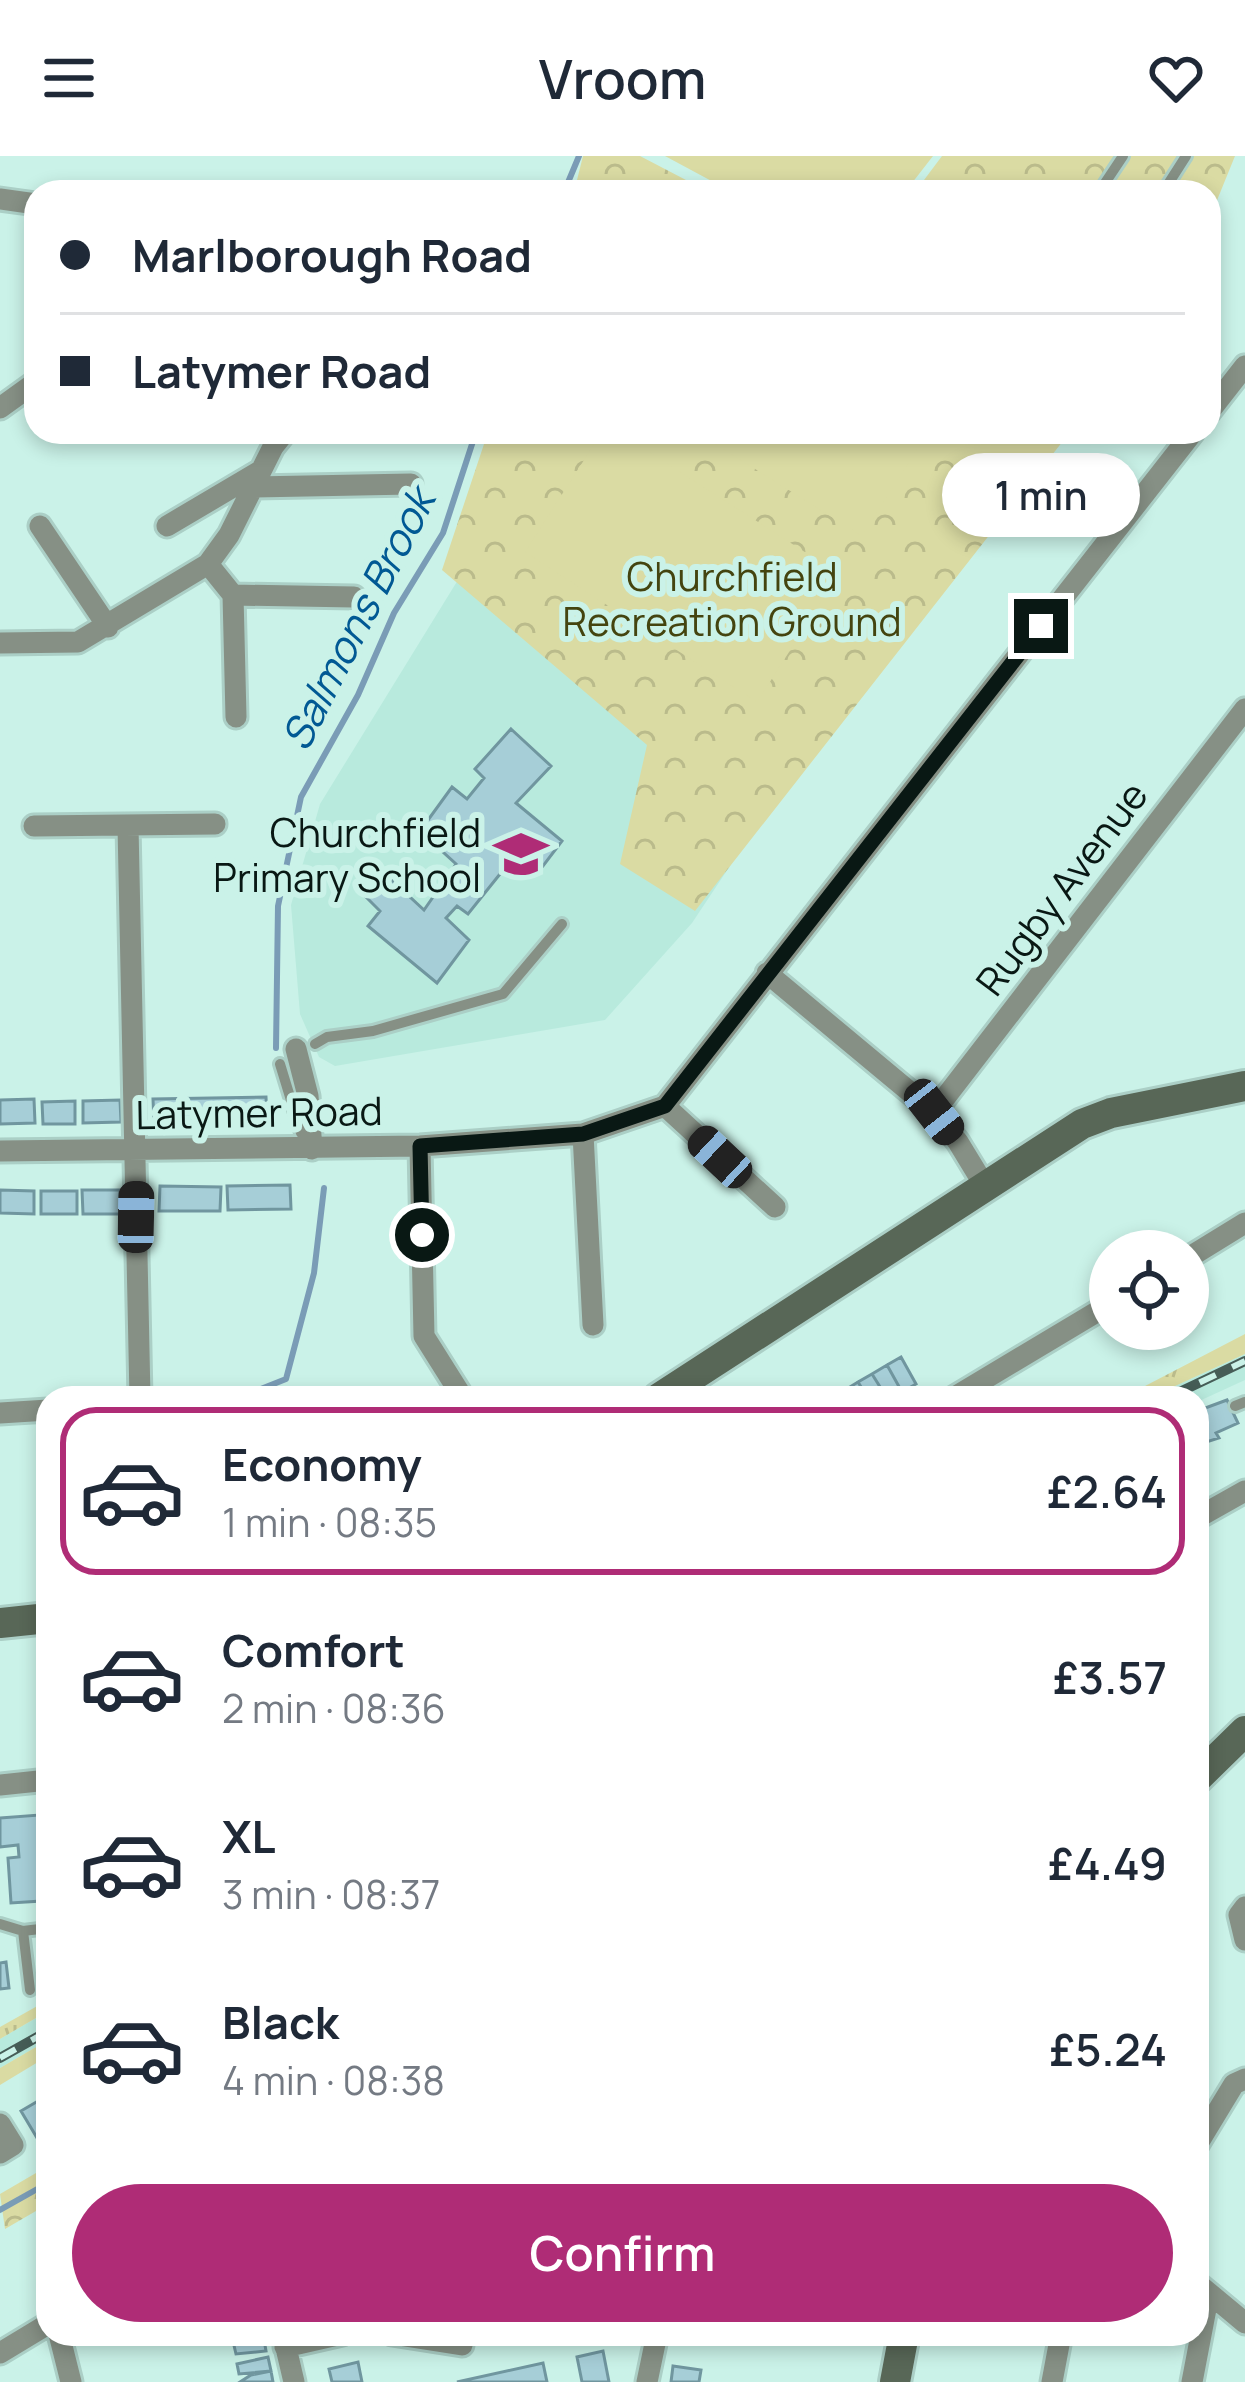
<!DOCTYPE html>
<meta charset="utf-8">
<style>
body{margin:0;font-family:Manrope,sans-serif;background:#f2f2f3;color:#1f2937;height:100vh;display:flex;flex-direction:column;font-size:45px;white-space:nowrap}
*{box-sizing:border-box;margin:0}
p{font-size:39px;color:#747a83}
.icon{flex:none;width:66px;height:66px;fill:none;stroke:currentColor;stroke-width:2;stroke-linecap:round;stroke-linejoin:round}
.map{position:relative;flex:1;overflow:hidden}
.panel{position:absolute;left:36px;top:1230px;width:1173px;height:960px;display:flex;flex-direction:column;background:#fff;border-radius:36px;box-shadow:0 6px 18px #0003}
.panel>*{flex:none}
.hud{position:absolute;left:24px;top:24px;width:1197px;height:264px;border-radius:36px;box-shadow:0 6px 18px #0003;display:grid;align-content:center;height:264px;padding:0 36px;background:#fff}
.fabs{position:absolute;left:1089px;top:1074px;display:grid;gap:24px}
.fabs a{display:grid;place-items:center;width:120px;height:120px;border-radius:50%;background:#fff;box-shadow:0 6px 18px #0003;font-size:60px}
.end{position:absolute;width:54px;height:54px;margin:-27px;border:15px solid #091814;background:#fff;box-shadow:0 0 0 6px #fff}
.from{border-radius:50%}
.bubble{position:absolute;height:84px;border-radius:42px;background:#fff;box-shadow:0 6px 18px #0003;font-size:39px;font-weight:600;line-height:84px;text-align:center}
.car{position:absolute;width:36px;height:72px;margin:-36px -18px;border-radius:15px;box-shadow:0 0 9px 3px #0007;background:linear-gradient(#222 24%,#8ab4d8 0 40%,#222 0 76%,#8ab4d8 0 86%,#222 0)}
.hud b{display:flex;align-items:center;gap:42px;height:114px;font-size:45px}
.hud b+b{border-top:3px solid #e0e1e3}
.hud i{width:30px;height:30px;background:#1f2937}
ul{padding:21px 0 0;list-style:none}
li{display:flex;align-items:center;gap:36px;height:168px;margin:0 24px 18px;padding:0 12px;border:6px solid transparent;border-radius:36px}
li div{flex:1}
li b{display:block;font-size:45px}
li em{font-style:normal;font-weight:600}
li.on{border-color:#af2c76}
li>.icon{width:108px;height:108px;stroke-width:1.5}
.primary-button{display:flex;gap:24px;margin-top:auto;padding:24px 36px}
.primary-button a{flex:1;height:138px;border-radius:72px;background:#af2c76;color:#fff;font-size:48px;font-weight:600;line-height:138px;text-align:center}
header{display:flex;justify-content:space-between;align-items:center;height:156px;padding:0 36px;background:#fff;font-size:54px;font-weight:600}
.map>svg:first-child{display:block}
.built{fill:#b8eadd}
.grass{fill:url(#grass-tufts)}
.forest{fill:url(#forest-crowns)}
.garden{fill:#dadba3}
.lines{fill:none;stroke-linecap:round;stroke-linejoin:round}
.stream{stroke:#7a9cb6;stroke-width:6}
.building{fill:#a6ced7;stroke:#70969f;stroke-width:3}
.lane-casing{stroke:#abcfc6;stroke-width:16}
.street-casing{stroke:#abcfc6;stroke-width:27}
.secondary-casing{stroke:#abcfc6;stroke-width:36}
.lane{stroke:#869085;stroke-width:10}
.street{stroke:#869085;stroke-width:21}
.secondary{stroke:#586757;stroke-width:30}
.rail-casing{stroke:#465d57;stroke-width:10}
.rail{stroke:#caf2e8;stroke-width:6;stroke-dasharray:18;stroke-linecap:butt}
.route{stroke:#091814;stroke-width:15}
.labels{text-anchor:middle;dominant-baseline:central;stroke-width:12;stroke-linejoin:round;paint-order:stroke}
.park-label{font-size:39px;fill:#44440f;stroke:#caf2e8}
.poi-label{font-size:39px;fill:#091814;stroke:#caf2e8;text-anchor:end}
.street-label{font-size:39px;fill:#091814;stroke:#caf2e8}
.water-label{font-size:42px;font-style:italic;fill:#015994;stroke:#caf2e8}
</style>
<header><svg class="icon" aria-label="menu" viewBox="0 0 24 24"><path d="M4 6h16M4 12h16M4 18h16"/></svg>Vroom<svg class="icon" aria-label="heart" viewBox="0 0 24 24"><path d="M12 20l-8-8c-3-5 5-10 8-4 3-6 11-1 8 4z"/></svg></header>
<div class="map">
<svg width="1245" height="2226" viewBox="0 0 1245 2226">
<defs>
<pattern id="grass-tufts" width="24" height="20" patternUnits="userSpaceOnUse" patternTransform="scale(3)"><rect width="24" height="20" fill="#dadba3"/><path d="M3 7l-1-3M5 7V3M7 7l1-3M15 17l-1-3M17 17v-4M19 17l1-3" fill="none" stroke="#babb8b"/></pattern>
<pattern id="forest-crowns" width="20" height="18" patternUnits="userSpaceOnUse" patternTransform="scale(3)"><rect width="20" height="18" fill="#dadba3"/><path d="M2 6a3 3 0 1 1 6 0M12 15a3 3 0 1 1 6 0" fill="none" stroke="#babb8b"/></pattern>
</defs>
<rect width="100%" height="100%" fill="#caf2e8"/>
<path class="built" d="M477,393L793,615L692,767L605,864L335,910L319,901L300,858L291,749L320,648Z
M1245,1198V1224L1197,1246V1242H1149Z
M48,1855V1884L0,1912V1883Z"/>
<path class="grass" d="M1245,1178V1198L1149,1242H1122Z
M48,1844V1855L0,1883V1871Z
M48,1884V1900L0,1929V1912Z"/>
<path class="forest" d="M583,0H640L709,36H574Z
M942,0H1235L1209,64V36H915Z
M488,276H1070L695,755L620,708L647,589L442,414Z
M48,2010V2048L5,2073L0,2038Z"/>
<path class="garden" d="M665,0H933L905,36H732Z
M602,276H618L839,418L757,546L525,396Z
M696,276H928L862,380Z"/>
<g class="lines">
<path class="stream" d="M564,36L579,0
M276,892L278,750L301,641L358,539L394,457L443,377L476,276
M238,1242L286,1223L314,1117L324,1032
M0,2054L48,2027"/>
</g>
<path class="building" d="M511,573L551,610L516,647L562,685L543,710L520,693L468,758L457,750L446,762L469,784L437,827L368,770L380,755L364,739L384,717L424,754L456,708L420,675L452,631L467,643L484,622L475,613Z
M266,941L267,965L154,967L153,943Z
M34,943L35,967L0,968V944Z
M120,944L121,966L83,967V945Z
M75,945V968H43L42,946Z
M290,1029L291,1053L228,1054L227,1030Z
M160,1030L221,1031L220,1055H159Z
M0,1034L34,1035V1058L0,1057Z
M82,1034H120V1058H83Z
M41,1035H77V1058H41Z
M901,1201L916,1228L902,1236L887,1209Z
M887,1209L902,1236L892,1242H887L872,1218Z
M872,1218L887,1242H868L858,1226Z
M858,1226L868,1242H849L845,1234Z
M1227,1244L1238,1267L1216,1277L1219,1282L1197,1289V1255Z
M39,1659L41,1745L11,1747L8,1702L19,1701L18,1689L0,1691V1662Z
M6,1806L9,1832L0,1833V1807Z
M45,1941L48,1989L43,1992L21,1955Z
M263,2178L266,2195L236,2198L232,2181Z
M603,2195L609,2226H582L577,2201Z
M268,2201L271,2215L239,2218L237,2208Z
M358,2206L362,2226H332L329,2213Z
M543,2207L547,2226H457Z
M673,2210L701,2214L699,2226H671Z
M271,2215L273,2226H240L251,2219Z"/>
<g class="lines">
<defs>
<path id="lane" d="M1099,36L1123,0
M1163,36L1186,0
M315,888L327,881L373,875L503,838L562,768
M280,908L301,977
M1235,1250L1245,1246
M0,1768L23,1775L48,1772
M23,1775L30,1834"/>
<path id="street" d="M0,43L36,48
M0,252L36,226
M1209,256L1245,210
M254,331L411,328
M40,370L108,471
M167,370L260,315
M208,408L233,439L236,561
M233,439L354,441
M0,487L78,486L208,408L229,379L273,291L285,276
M34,670L215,668
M128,670L140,1242
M767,817L934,956L958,986L986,1032
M296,893L308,940L312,993
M665,950L775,1051
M934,956L1245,553
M583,978L593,1169
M420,990L424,1180L463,1242
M0,995L420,990L583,978L665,950L1193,276
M1188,1102L1245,1067
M953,1242L1110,1148
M0,1257L48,1254
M1197,1362L1245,1335
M0,1629L48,1624
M1245,1751L1239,1759L1245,1784
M0,1968L13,1989L0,1997
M1197,1989L1234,1928L1245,1923
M1197,2127L1245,2167
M59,2178L71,2226
M392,2178L462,2189
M283,2179L294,2226
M285,2191L342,2178
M0,2197L48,2168
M647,2226L657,2178
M1052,2226L1061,2178
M1192,2226L1209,2137"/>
<path id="secondary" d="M659,1242L1082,968L1111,957L1245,930
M0,1467L48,1462
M1197,1622L1245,1575
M895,2226L904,2178"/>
</defs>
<use href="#lane" class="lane-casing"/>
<use href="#street" class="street-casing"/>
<use href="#secondary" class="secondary-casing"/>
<use href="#lane" class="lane"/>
<use href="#street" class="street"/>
<use href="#secondary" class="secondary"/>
<defs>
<path id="rail" d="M1167,1242L1245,1205
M0,1902L48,1875"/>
</defs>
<use href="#rail" class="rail-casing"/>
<use href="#rail" class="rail"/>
</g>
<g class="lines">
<path class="route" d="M422,1079L420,990L583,978L665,950L1041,470"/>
</g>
<defs>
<symbol id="school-bare" viewBox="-9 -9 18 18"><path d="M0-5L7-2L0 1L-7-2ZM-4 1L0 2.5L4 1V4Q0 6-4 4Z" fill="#af2c76" stroke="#caf2e8" stroke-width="2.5" paint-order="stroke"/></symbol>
</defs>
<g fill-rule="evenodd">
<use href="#school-bare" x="483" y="660" width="76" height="76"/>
</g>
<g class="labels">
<g class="park-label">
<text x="732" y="420">Churchfield<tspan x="732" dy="45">Recreation Ground</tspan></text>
</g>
<g class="poi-label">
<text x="481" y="676">Churchfield<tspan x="481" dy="45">Primary School</tspan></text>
</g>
<g class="street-label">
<text transform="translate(1061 732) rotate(-53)">Rugby Avenue</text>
<text transform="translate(259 956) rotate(-1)">Latymer Road</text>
</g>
<g class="water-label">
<text transform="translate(357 463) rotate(-63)">Salmons Brook</text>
</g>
</g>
</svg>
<div class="fabs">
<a><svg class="icon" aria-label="locate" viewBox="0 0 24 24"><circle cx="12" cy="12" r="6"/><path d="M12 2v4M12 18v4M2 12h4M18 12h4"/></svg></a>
</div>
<i class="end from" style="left:422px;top:1079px"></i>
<i class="end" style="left:1041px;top:470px"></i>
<div class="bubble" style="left:942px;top:297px;width:198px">1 min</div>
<i class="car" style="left:934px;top:956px;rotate:142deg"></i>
<i class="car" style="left:720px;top:1001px;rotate:313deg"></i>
<i class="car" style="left:136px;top:1061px;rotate:1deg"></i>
<div class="hud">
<b><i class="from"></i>Marlborough Road</b>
<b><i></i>Latymer Road</b>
</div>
<section class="panel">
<ul>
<li class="on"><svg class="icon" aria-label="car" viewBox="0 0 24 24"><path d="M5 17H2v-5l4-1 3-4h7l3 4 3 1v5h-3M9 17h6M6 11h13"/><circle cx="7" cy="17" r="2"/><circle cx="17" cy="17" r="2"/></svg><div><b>Economy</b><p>1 min · 08:35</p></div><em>£2.64</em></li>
<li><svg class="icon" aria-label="car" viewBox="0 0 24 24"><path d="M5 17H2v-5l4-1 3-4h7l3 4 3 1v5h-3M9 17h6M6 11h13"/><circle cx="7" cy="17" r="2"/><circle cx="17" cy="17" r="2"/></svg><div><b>Comfort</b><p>2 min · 08:36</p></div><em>£3.57</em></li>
<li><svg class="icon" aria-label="car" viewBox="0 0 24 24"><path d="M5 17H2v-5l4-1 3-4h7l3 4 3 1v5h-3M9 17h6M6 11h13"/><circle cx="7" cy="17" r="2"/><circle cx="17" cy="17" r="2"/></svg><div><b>XL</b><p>3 min · 08:37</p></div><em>£4.49</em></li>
<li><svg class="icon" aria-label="car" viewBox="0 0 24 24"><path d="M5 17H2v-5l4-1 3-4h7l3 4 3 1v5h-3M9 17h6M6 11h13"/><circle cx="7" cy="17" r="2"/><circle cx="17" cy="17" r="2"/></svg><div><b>Black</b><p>4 min · 08:38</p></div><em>£5.24</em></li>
</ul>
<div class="primary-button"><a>Confirm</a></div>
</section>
</div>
